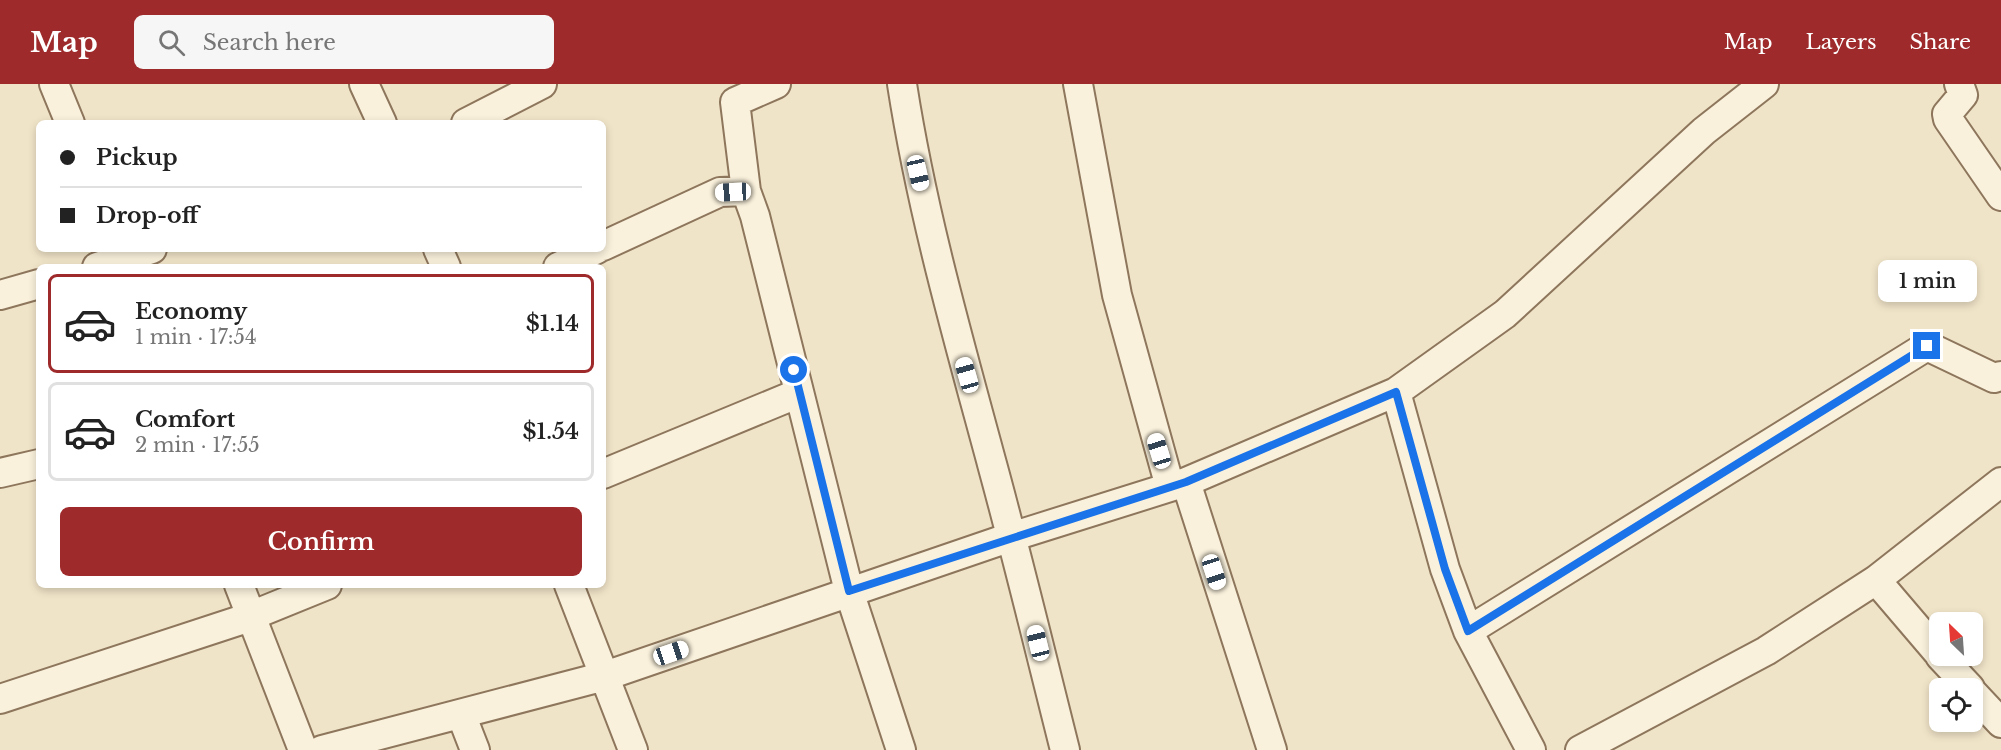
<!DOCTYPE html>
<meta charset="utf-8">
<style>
body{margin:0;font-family:"Libre Baskerville",serif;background:#f6f6f6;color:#222;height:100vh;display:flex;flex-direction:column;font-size:22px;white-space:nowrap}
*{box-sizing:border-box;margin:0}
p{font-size:20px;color:#767676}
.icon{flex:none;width:33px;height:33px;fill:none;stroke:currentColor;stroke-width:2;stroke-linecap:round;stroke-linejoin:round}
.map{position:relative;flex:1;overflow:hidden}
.drawer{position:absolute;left:36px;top:180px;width:570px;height:324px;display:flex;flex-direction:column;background:#fff;border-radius:9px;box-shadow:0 3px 9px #0003}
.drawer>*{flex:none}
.top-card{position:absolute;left:36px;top:36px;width:570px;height:132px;border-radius:9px;box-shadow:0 3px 9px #0003;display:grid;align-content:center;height:132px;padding:0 24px;background:#fff}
.needle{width:39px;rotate:335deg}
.fabs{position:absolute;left:1929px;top:528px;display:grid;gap:12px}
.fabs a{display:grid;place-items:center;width:54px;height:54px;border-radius:9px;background:#fff;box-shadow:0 3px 9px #0003;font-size:30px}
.end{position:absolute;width:27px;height:27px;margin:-14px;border:8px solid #1a73e8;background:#fff;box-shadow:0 0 0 3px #fff}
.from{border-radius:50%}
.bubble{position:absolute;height:42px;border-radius:9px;background:#fff;box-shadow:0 3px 9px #0003;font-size:20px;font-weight:600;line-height:42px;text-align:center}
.car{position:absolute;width:18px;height:36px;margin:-18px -9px;border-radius:8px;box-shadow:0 0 4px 2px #0007;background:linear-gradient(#fff 24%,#345 0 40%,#fff 0 76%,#345 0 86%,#fff 0)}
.top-card b{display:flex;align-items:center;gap:21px;height:57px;font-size:22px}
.top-card b+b{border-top:2px solid #e0e0e0}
.top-card i{width:15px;height:15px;background:#222}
ul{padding:10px 0 0;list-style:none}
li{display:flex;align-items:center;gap:18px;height:99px;margin:0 12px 9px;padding:0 12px;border:3px solid #e0e0e0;border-radius:9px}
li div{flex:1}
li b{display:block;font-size:22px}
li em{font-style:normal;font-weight:600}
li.on{border-color:#9e2a2b}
li>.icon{width:54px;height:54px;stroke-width:1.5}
.button{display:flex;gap:12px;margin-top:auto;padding:12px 24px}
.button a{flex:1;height:69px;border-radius:9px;background:#9e2a2b;color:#fff;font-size:24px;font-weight:600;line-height:69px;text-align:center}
header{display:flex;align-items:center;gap:36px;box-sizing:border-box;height:84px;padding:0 30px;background:#9e2a2b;color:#fff}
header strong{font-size:28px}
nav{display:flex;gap:33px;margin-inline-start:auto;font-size:21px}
.search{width:420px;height:54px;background:#f6f6f6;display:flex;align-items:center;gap:15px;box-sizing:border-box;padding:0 21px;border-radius:9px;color:#767676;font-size:22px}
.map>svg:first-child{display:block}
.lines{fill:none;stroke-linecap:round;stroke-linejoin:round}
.street-casing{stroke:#8d765c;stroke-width:32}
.street{stroke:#faf1dc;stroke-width:28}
.route{stroke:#1a73e8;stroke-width:8}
</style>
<header>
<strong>Map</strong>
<div class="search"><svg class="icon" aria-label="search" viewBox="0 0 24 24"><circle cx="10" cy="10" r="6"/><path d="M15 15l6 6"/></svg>Search here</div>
<nav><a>Map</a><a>Layers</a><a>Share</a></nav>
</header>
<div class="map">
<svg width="2001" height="666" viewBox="0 0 2001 666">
<rect width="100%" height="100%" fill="#f0e4c8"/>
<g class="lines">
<defs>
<path id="street" d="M54,0L70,39
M364,0L382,39
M902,0C922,129 958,254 992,380C1018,475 1041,571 1065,666
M1078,0L1117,211L1170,403
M1959,0L1963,11L1947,30L1948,35L2001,112
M466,39L542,0
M746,107L735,18L776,0
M603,162L720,108L746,107L755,132L849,507L901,666
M438,165L446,183
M97,183L152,165
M558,183L597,165
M0,211L39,200
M1396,308L1445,485L1468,547L1531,666
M0,389L39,380
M603,390L799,309
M1186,398L1272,666
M1876,496L1940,571
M239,501L303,666
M569,501L633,666
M1468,547L1927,262L1994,294L2001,292
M1940,572L1970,604
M1972,608L2001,639
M0,615L241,536L327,501
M461,630L475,666
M322,666L605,592L1011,453L1186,398L1396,308L1505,230L1704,47L1764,0
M1580,666L1766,567L1876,496L2001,398"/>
</defs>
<use href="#street" class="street-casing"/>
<use href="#street" class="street"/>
</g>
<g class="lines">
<path class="route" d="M794,286L849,507L1186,398L1396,308L1445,485L1468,547L1927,262"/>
</g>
</svg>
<div class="fabs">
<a><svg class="needle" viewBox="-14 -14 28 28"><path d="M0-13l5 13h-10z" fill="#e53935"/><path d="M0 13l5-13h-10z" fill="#767676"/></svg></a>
<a><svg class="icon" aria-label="locate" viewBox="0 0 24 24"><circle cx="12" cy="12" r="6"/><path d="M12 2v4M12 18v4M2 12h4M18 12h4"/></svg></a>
</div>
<i class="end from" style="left:794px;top:286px"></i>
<i class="end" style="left:1927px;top:262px"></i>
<div class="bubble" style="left:1878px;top:176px;width:99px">1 min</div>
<i class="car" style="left:918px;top:89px;rotate:167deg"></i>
<i class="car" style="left:733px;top:108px;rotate:267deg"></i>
<i class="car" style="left:967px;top:291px;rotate:344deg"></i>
<i class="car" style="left:1159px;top:367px;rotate:343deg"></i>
<i class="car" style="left:1214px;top:488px;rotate:162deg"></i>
<i class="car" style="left:1038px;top:559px;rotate:346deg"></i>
<i class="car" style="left:671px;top:569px;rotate:71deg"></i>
<div class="top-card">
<b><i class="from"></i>Pickup</b>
<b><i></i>Drop-off</b>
</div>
<section class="drawer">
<ul>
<li class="on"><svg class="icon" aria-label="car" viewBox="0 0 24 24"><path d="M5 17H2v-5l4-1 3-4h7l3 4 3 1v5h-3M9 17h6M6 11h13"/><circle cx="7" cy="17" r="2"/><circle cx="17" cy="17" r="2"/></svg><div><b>Economy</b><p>1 min · 17:54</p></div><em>$1.14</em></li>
<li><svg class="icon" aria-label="car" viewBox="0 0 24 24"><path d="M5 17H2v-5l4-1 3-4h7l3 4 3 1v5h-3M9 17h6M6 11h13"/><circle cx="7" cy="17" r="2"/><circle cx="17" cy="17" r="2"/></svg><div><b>Comfort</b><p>2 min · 17:55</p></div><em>$1.54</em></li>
</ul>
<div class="button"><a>Confirm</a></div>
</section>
</div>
